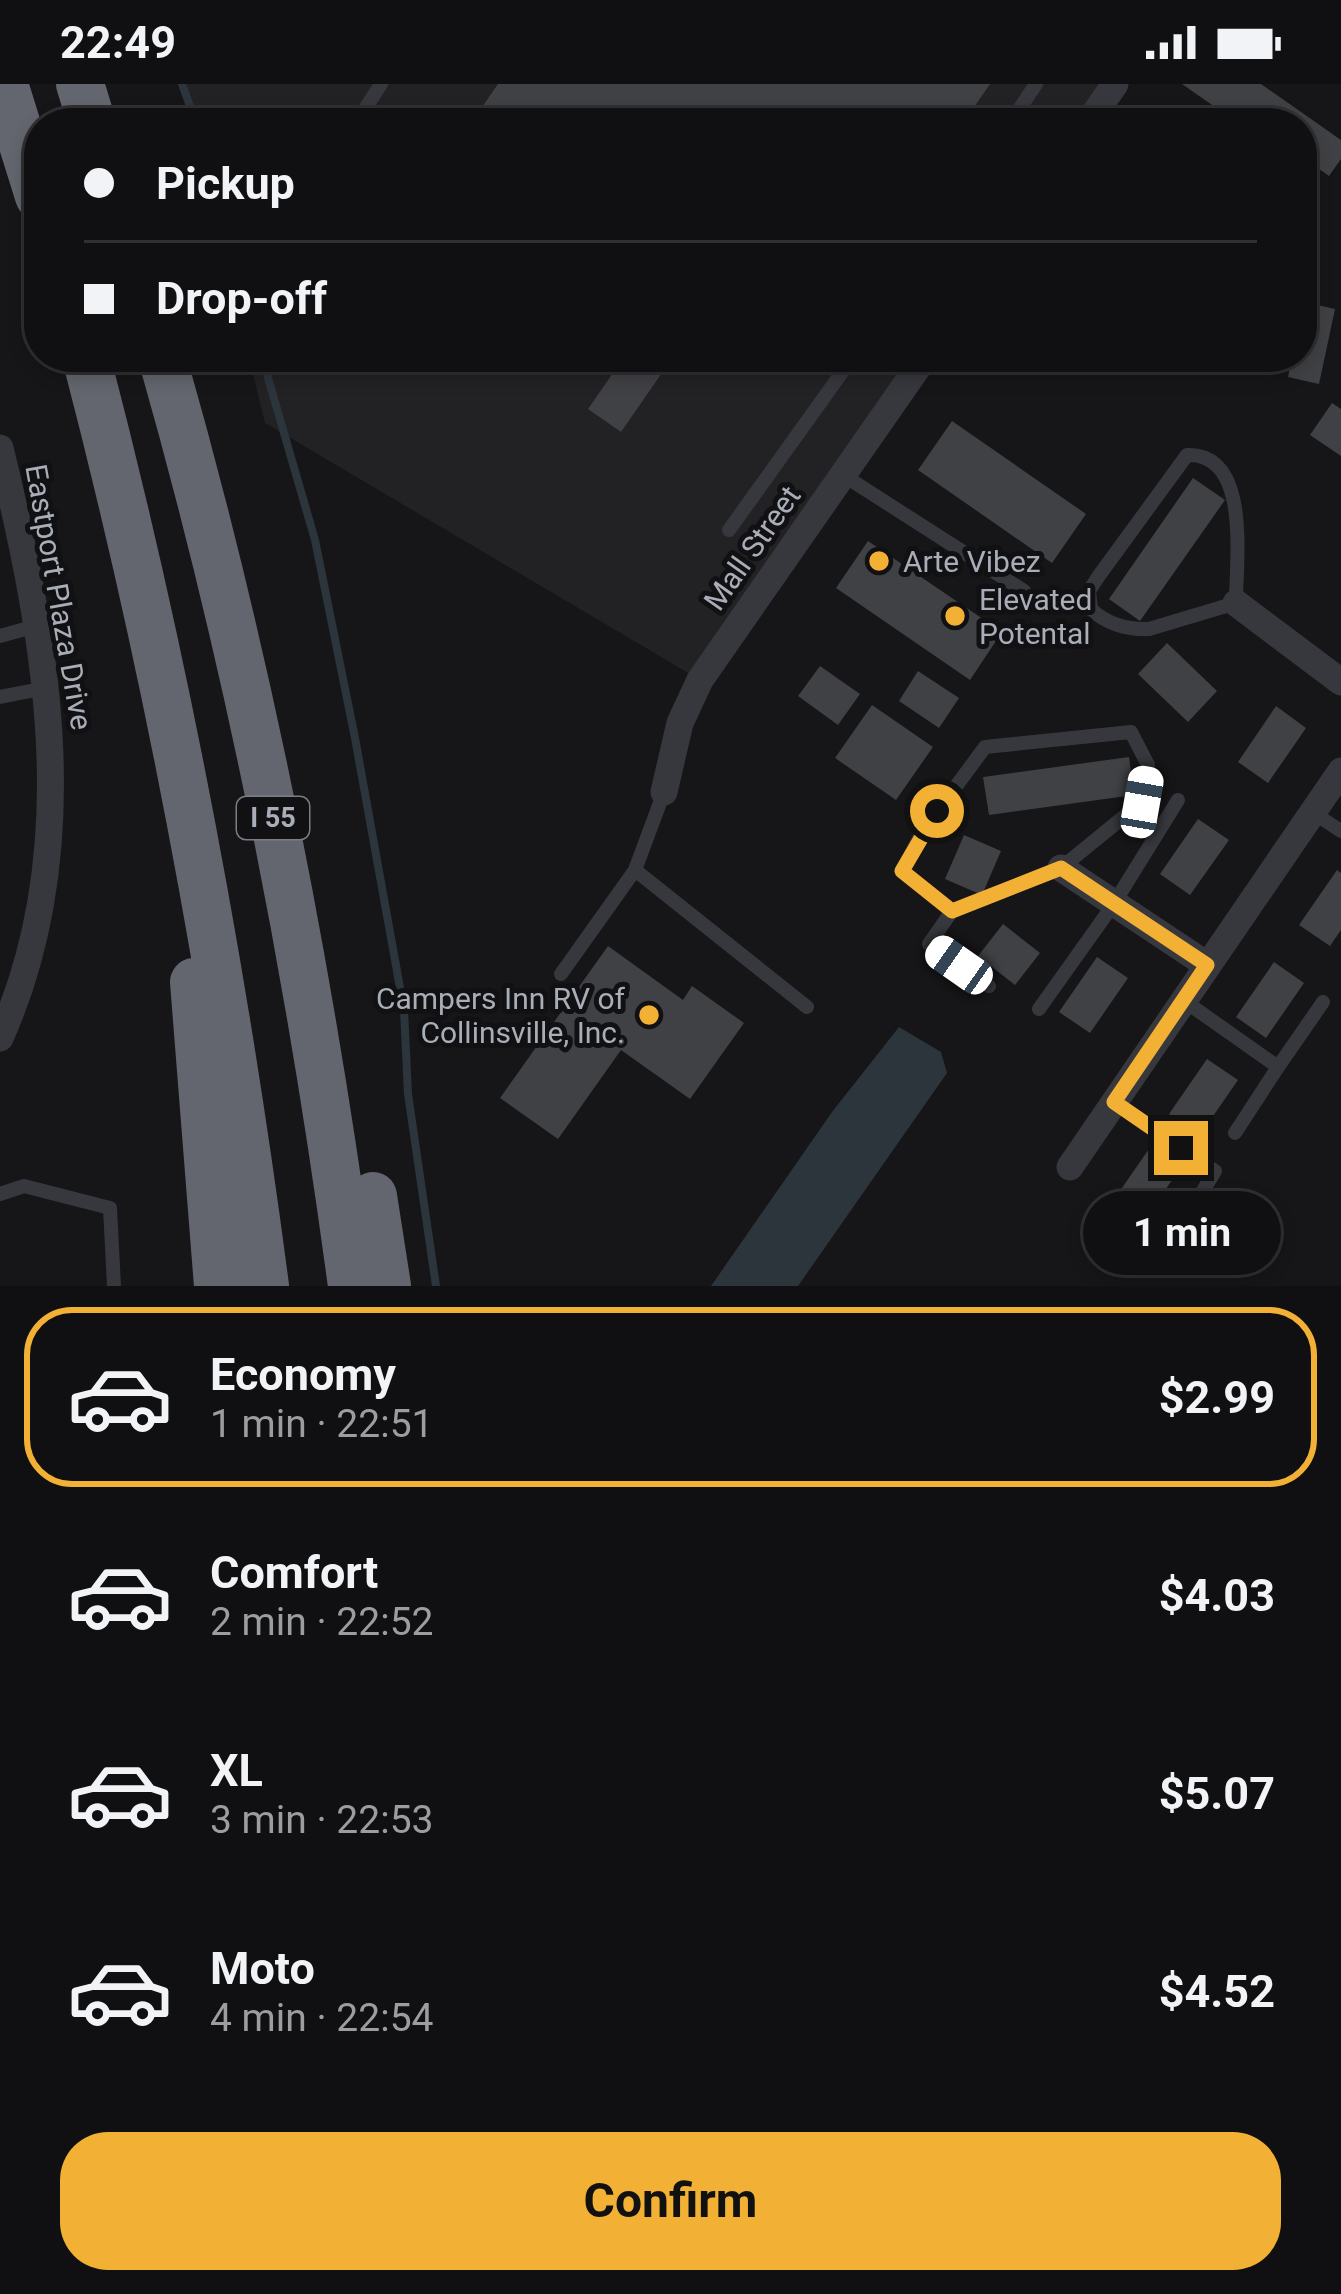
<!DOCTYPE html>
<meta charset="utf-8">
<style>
body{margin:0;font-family:Roboto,sans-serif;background:#1e1e20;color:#f1f3f6;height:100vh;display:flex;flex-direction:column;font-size:45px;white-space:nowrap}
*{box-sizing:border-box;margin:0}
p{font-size:39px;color:#9c9d9f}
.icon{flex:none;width:66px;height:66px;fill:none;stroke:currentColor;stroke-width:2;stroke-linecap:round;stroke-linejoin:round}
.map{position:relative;height:1202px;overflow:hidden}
.drawer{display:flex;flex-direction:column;background:#101012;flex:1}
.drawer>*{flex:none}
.top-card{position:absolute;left:24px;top:24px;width:1293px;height:264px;border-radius:48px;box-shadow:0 6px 18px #0003,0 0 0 3px #303032;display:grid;align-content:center;height:264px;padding:0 60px;background:#101012}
.end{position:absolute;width:54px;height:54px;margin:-27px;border:15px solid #f2b134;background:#111;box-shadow:0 0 0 6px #111}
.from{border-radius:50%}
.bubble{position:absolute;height:84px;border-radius:42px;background:#101012;box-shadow:0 6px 18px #0003,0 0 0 3px #303032;font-size:39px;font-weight:700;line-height:84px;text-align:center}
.car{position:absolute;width:36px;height:72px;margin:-36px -18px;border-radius:15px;box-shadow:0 0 9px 3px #0007;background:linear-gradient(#fff 24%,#345 0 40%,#fff 0 76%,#345 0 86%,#fff 0)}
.top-card b{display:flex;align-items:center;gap:42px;height:114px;font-size:45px}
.top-card b+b{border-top:3px solid #303032}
.top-card i{width:30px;height:30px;background:#f1f3f6}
ul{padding:21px 0 0;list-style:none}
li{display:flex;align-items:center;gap:36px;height:180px;margin:0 24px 18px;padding:0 36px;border:6px solid transparent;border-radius:48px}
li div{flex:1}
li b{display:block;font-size:45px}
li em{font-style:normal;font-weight:700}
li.on{border-color:#f2b134}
li>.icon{width:108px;height:108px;stroke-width:1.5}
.action{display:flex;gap:24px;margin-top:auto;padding:24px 60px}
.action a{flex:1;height:138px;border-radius:48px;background:#f2b134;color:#111;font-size:48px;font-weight:700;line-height:138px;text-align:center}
.status{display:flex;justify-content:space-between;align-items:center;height:84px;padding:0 60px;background:#101012;direction:ltr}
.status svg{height:33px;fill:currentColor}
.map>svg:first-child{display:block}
.built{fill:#222225}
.water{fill:#2c353c}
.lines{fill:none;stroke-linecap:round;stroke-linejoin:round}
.stream{stroke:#2c353c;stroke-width:8}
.building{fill:#404145}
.lane{stroke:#37383d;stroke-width:14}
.street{stroke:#37383d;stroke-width:27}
.highway{stroke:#63666e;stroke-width:48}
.route{stroke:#f2b134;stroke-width:15}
.poi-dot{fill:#f2b134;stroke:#111113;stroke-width:4.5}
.labels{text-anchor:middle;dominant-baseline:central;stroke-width:10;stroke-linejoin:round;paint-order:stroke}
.shield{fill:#111113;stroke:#7b7e86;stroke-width:3}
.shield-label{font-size:27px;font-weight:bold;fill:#a8adb8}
.street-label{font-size:30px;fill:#a8adb8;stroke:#111113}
.poi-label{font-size:30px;fill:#a8adb8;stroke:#111113;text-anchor:start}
</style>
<div class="status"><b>22:49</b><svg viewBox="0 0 49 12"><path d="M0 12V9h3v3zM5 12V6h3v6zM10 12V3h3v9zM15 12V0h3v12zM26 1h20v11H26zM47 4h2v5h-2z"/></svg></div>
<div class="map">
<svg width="1341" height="1202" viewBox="0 0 1341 1202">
<rect width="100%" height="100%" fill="#161618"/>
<path class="built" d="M184,0H1115L1087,39H193Z
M249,273H925L700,596L265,339Z"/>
<path class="water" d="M899,943L941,968L947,989L798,1202H711L832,1028Z"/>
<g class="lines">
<path class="stream" d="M182,0L196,39
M262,273L315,456L355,654L404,926L408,1010L436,1202"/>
</g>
<path class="building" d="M498,0H990L963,39H471Z
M1182,0H1261L1341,56V75L1329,92L1309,78L1302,89V39H1238Z
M411,26L431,39H402Z
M1304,218L1335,225L1319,300L1288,293L1292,273H1302Z
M624,273H673L621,348L588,325Z
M1332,319L1341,325V372L1310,351Z
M952,337L1086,430L1052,479L918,386Z
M1193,394L1225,416L1140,537L1109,515Z
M868,457L1002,548L970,596L836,504Z
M1167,559L1217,607L1188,638L1138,590Z
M820,582L860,610L838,641L798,612Z
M918,587L959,614L939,644L899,617Z
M872,621L933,663L896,716L835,674Z
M1276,622L1306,644L1268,699L1238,678Z
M1129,673L1134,711L989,731L983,693Z
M1198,735L1229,756L1190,811L1160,790Z
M964,751L1001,767L982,811L945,795Z
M1337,786L1341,789V846L1330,862L1299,841Z
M1003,840L1040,869L1015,901L978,872Z
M608,862L683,916L692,902L744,939L690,1015L621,966L558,1055L500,1014Z
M1097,873L1128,894L1090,949L1059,928Z
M1274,878L1304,899L1266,954L1236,933Z
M1207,975L1238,996L1200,1051L1169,1030Z
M1151,1062L1181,1083L1143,1138L1113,1117Z"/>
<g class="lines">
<path class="lane" d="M356,39L381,0
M1010,39L1036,0
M1187,371C1251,369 1236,475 1236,519L1149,545C1128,546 1106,540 1091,525L1089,507L1098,493Z
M843,391L1024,507
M729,446L853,273
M0,552L36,542
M0,613L46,604
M1131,648L1148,681L1142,718L1061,784L952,827L902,787L923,747L985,663Z
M1312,728L1341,747
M635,786L807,923
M952,827L929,860L989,902
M561,890L635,786L664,708
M1183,916L1278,983L1235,1049
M1039,925L1113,821L1178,716
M1278,983L1323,918
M1114,1018L1215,1087L1178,1148
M0,1110L24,1102L110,1124L114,1202"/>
<path class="street" d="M1088,39L1115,0
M0,364C47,558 85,764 0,954
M1236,519L1341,598
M664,708L680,639L700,596L925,273
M1061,784L1207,881
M1070,1083L1341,687"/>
<path class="highway" d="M4,0L39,112
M80,0L92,39
M86,273C166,579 224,888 265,1202
M162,273C249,577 310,888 352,1202
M194,898L218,1202
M373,1112L387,1202"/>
</g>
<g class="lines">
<path class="route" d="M937,727L902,787L952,827L1061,784L1207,881L1114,1018L1181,1064"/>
</g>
<g class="poi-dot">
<circle cx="879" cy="477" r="12"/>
<circle cx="955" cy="532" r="12"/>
<circle cx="649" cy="931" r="12"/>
</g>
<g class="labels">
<rect class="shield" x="237" y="713" width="72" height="42" rx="9"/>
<g class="shield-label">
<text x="273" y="734">I 55</text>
</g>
<g class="street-label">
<text transform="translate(752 464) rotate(-55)">Mall Street</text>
<text transform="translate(59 513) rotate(80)">Eastport Plaza Drive</text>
</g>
<g class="poi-label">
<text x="903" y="477">Arte Vibez</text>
<text x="979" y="515">Elevated<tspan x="979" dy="34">Potental</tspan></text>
<text x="625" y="914" text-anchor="end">Campers Inn RV of<tspan x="625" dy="34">Collinsville, Inc.</tspan></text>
</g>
</g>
</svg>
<i class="end from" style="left:937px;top:727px"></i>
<i class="end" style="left:1181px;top:1064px"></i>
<div class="bubble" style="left:1083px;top:1107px;width:198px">1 min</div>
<i class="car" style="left:1142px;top:718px;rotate:10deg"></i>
<i class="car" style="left:959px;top:881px;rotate:305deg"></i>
<div class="top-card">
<b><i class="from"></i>Pickup</b>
<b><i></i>Drop-off</b>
</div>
</div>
<section class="drawer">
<ul>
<li class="on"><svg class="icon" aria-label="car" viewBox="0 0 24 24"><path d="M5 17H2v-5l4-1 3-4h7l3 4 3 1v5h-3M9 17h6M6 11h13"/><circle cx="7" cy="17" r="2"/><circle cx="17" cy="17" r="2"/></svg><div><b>Economy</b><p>1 min · 22:51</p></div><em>$2.99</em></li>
<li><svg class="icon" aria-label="car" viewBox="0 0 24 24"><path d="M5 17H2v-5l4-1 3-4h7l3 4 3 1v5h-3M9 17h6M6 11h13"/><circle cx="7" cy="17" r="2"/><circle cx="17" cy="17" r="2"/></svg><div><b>Comfort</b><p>2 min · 22:52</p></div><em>$4.03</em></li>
<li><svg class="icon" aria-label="car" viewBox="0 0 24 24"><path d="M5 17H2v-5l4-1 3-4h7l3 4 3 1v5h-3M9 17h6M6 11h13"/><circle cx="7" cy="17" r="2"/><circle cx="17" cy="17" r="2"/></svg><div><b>XL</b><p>3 min · 22:53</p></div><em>$5.07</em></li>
<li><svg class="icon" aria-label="car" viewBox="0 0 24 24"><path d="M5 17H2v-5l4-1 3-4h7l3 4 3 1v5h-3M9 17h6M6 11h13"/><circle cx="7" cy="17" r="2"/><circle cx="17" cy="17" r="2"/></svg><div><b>Moto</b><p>4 min · 22:54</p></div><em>$4.52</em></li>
</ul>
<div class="action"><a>Confirm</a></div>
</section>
